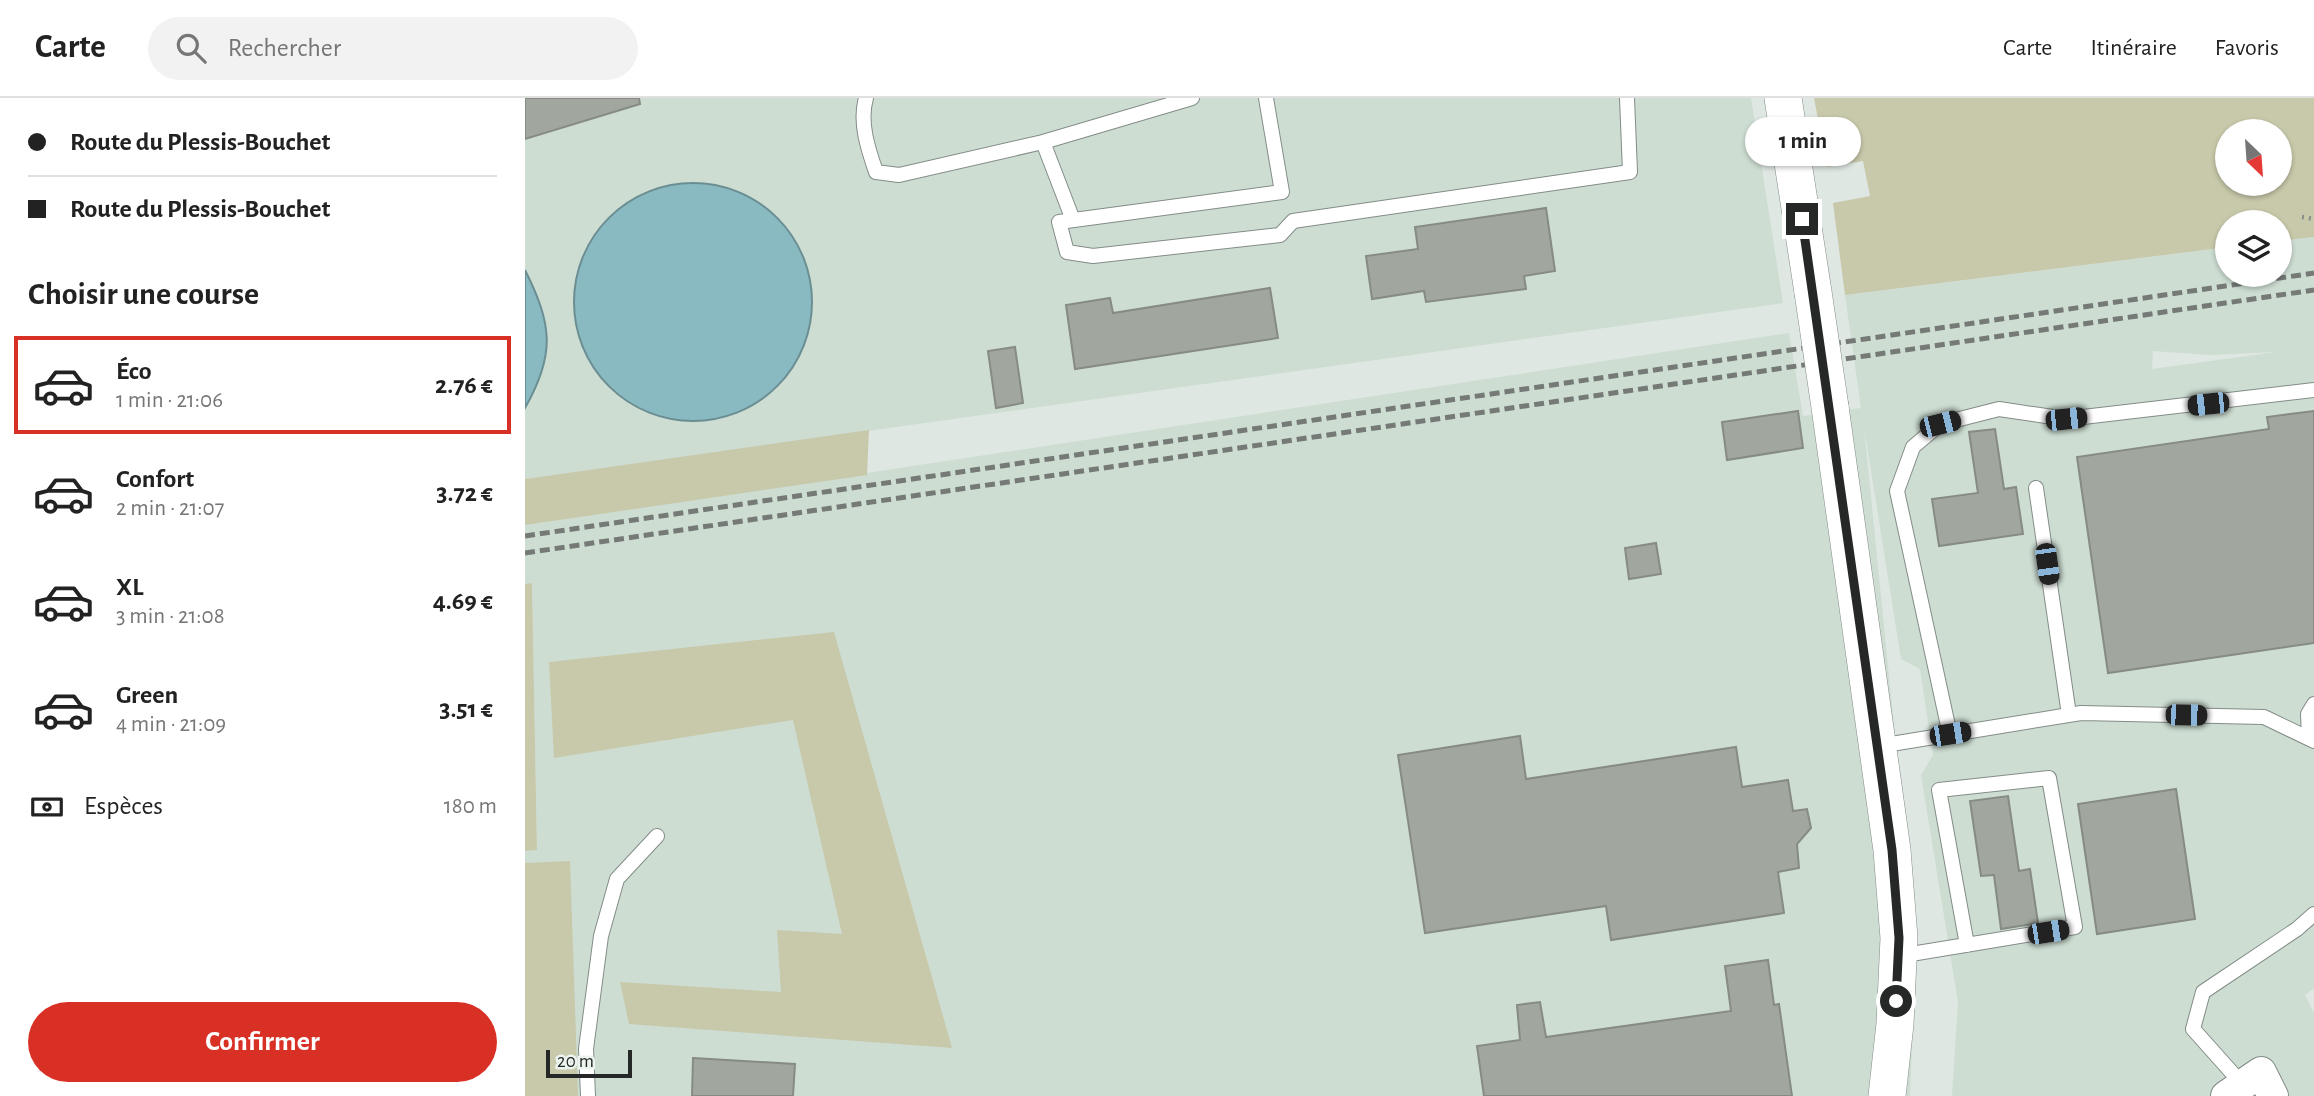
<!DOCTYPE html>
<html lang="fr">
<meta charset="utf-8">
<style>
body{margin:0;font-family:"Alegreya Sans",sans-serif;background:#f2f2f2;color:#222;height:100vh;display:flex;flex-direction:column;font-size:26px;white-space:nowrap}
*{box-sizing:border-box;margin:0}
p{font-size:23px;color:#767676}
.icon{flex:none;width:38px;height:38px;fill:none;stroke:currentColor;stroke-width:2;stroke-linecap:round;stroke-linejoin:round}
.map{position:relative;flex:1;overflow:hidden}
.panel{display:flex;flex-direction:column;background:#fff;width:525px}
.panel>*{flex:none}
.hud{display:grid;align-content:center;height:154px;padding:0 28px;background:#fff}
.needle{width:46px;rotate:155deg}
.controls{position:absolute;left:1690px;top:21px;display:grid;gap:14px}
.controls a{display:grid;place-items:center;width:77px;height:77px;border-radius:50%;background:#fff;box-shadow:0 2px 5px #0004;font-size:35px}
.scale{position:absolute;left:21px;bottom:18px;width:86px;box-sizing:border-box;padding-left:7px;border:4px solid #252826;border-top:0;font-size:19px;line-height:24px;white-space:nowrap;color:#252826;-webkit-text-stroke:5px #ebf4ee;paint-order:stroke}
.end{position:absolute;width:32px;height:32px;margin:-16px;border:9px solid #252826;background:#fff;box-shadow:0 0 0 4px #fff}
.from{border-radius:50%}
.bubble{position:absolute;height:49px;border-radius:24px;background:#fff;box-shadow:0 2px 5px #0004;font-size:23px;font-weight:600;line-height:49px;text-align:center}
.car{position:absolute;width:21px;height:42px;margin:-21px -10px;border-radius:9px;box-shadow:0 0 5px 2px #0007;background:linear-gradient(#222 24%,#8ab4d8 0 40%,#222 0 76%,#8ab4d8 0 86%,#222 0)}
.hud b{display:flex;align-items:center;gap:24px;height:66px;font-size:26px}
.hud b+b{border-top:2px solid #e0e0e0}
.hud i{width:18px;height:18px;background:#222}
ul{padding:0;list-style:none}
li{display:flex;align-items:center;gap:21px;height:98px;margin:0 14px 10px;padding:0 14px;border:4px solid transparent;border-radius:0px}
li div{flex:1}
li b{display:block;font-size:26px}
li em{font-style:normal;font-weight:600}
li.selected{border-color:#d93025}
li>.icon{width:63px;height:63px;stroke-width:1.5}
h2{padding:0 28px;font-size:32px;line-height:84px}
.pay{display:flex;align-items:center;gap:18px;height:77px;padding:0 28px;font-size:26px}
.pay p{margin-inline-start:auto}
.cta{display:flex;gap:14px;margin-top:auto;padding:14px 28px}
.cta a{flex:1;height:80px;border-radius:42px;background:#d93025;color:#fff;font-size:28px;font-weight:600;line-height:80px;text-align:center}
header{display:flex;align-items:center;gap:42px;box-sizing:border-box;height:98px;padding:0 35px;background:#fff;border-bottom:2px solid #e0e0e0}
header strong{font-size:33px}
nav{display:flex;gap:38px;margin-inline-start:auto;font-size:24px}
.search{width:490px;height:63px;background:#f2f2f2;display:flex;align-items:center;gap:18px;box-sizing:border-box;padding:0 24px;border-radius:38px;color:#767676;font-size:26px}
main{display:flex;flex:1;min-height:0}
.map>svg:first-child{display:block}
.built{fill:#cdddd2;fill-rule:evenodd}
.green{fill:#c8c8aa;fill-rule:evenodd}
.water{fill:#89bac2;stroke:#6b8e93;stroke-width:2}
.building{fill:#a1a69e;stroke:#868b83;stroke-width:2}
.lines{fill:none;stroke-linecap:round;stroke-linejoin:round}
.service-casing{stroke:#838c87;stroke-width:16}
.minor-casing{stroke:#838c87;stroke-width:32}
.tertiary-casing{stroke:#838c87;stroke-width:38}
.path{stroke:#878d89;stroke-width:4.5;stroke-dasharray:2 5;stroke-linecap:butt}
.service{stroke:#fff;stroke-width:14}
.minor{stroke:#fff;stroke-width:30}
.tertiary{stroke:#fff;stroke-width:37}
.rail{stroke:#757a77;stroke-width:5;stroke-dasharray:10 5;stroke-linecap:butt}
.tertiary-bridge-casing{stroke:#838c87;stroke-width:38;stroke-linecap:butt}
.tertiary-bridge{stroke:#fff;stroke-width:37}
.route{stroke:#252826;stroke-width:9}
</style>
<header>
<strong>Carte</strong>
<div class="search"><svg class="icon" aria-label="search" viewBox="0 0 24 24"><circle cx="10" cy="10" r="6"/><path d="M15 15l6 6"/></svg>Rechercher</div>
<nav><a>Carte</a><a>Itinéraire</a><a>Favoris</a></nav>
</header>
<main>
<section class="panel">
<div class="hud">
<b><i class="from"></i>Route du Plessis-Bouchet</b>
<b><i></i>Route du Plessis-Bouchet</b>
</div>
<h2>Choisir une course</h2>
<ul>
<li class="selected"><svg class="icon" aria-label="car" viewBox="0 0 24 24"><path d="M5 17H2v-5l4-1 3-4h7l3 4 3 1v5h-3M9 17h6M6 11h13"/><circle cx="7" cy="17" r="2"/><circle cx="17" cy="17" r="2"/></svg><div><b>Éco</b><p>1 min · 21:06</p></div><em>2.76 €</em></li>
<li><svg class="icon" aria-label="car" viewBox="0 0 24 24"><path d="M5 17H2v-5l4-1 3-4h7l3 4 3 1v5h-3M9 17h6M6 11h13"/><circle cx="7" cy="17" r="2"/><circle cx="17" cy="17" r="2"/></svg><div><b>Confort</b><p>2 min · 21:07</p></div><em>3.72 €</em></li>
<li><svg class="icon" aria-label="car" viewBox="0 0 24 24"><path d="M5 17H2v-5l4-1 3-4h7l3 4 3 1v5h-3M9 17h6M6 11h13"/><circle cx="7" cy="17" r="2"/><circle cx="17" cy="17" r="2"/></svg><div><b>XL</b><p>3 min · 21:08</p></div><em>4.69 €</em></li>
<li><svg class="icon" aria-label="car" viewBox="0 0 24 24"><path d="M5 17H2v-5l4-1 3-4h7l3 4 3 1v5h-3M9 17h6M6 11h13"/><circle cx="7" cy="17" r="2"/><circle cx="17" cy="17" r="2"/></svg><div><b>Green</b><p>4 min · 21:09</p></div><em>3.51 €</em></li>
</ul>
<div class="pay"><svg class="icon" aria-label="cash" viewBox="0 0 24 24"><path d="M3 7h18v10H3z"/><circle cx="12" cy="12" r="2"/></svg>Espèces<p>180 m</p></div>
<div class="cta"><a>Confirmer</a></div>
</section>
<div class="map">
<svg width="1789" height="998" viewBox="0 0 1789 998">
<rect width="100%" height="100%" fill="#dee7e1"/>
<path class="built" d="M0,0H1226L1258,205L0,381Z
M1789,139V890L1780,897L1789,915V998H1427L1433,904L1396,677L1408,657L1395,571L1376,561L1339,329L1391,847L1385,998H0V753L12,752L7,485L0,486V427L1264,235L1278,318L1336,310L1320,197L1703,149V177H1755V143ZM1628,253L1685,257L1751,254L1627,271Z"/>
<path class="green" d="M1289,0H1789V139L1755,143V124H1703V149L1320,197L1308,105L1345,98L1338,63L1302,69ZM1703,33H1755V86H1703Z
M344,332L342,377L0,427V381Z
M7,485L12,752L0,753V486Z
M309,534L427,950L104,926L95,884L256,894L252,832L317,836L268,622L29,660L24,564Z
M45,763L53,998H0V765Z"/>
<path class="water" d="M49 204a119 119 0 1 1 238 0a119 119 0 1 1-238 0Z
M0,172C27,226 31,256 0,310Z"/>
<path class="building" d="M0,0H114L115,6L0,41Z
M1021,110L1030,173L999,178L1001,191L901,204L899,193L847,201L841,158L893,151L890,129Z
M745,190L753,240L550,271L541,207L585,200L588,215Z
M490,249L498,305L471,310L463,253Z
M1273,313L1278,350L1202,362L1197,324Z
M1789,313V545L1583,575L1552,359L1744,331L1742,319Z
M1470,331L1479,391L1491,389L1498,436L1414,448L1407,401L1453,395L1444,334Z
M1131,445L1136,476L1104,481L1100,450Z
M995,638L1001,681L1211,649L1217,689L1263,682L1268,713L1282,711L1286,730L1272,746L1274,770L1253,774L1259,815L1086,842L1081,808L900,835L873,657Z
M1651,691L1670,821L1572,836L1553,706Z
M1483,698L1494,773L1505,771L1513,825L1476,831L1469,777L1456,778L1445,703Z
M1243,862L1249,907L1254,906L1267,998H959L952,948L995,942L992,907L1015,904L1021,939L1206,913L1200,868Z
M168,960L270,966L268,998H167Z"/>
<g class="lines">
<defs>
<path id="service" d="M341,0C334,24 343,51 351,74L374,77L518,44
M741,0L757,94L534,124L542,154L568,158L755,137L768,123L1105,74L1102,0
M548,122L518,44L667,0
M1511,390L1544,617
M1425,637L1372,393L1388,349L1415,326L1474,311L1541,321L1789,292
M1784,640L1783,616L1789,606
M1354,648L1556,615L1739,619L1789,643
M1374,858L1550,829L1524,680L1414,692L1442,847
M1718,987L1668,931L1678,894L1772,831L1789,816
M63,998L61,951L76,838L92,781L132,738"/>
<path id="minor" d="M1701,998L1736,974L1748,998"/>
<path id="tertiary" d="M1258,0L1288,194
M1305,309L1367,752L1374,840L1370,926L1362,998"/>
</defs>
<use href="#service" class="service-casing"/>
<use href="#minor" class="minor-casing"/>
<use href="#tertiary" class="tertiary-casing"/>
<path class="path" d="M1777,119L1789,121"/>
<use href="#service" class="service"/>
<use href="#minor" class="minor"/>
<use href="#tertiary" class="tertiary"/>
<path class="rail" d="M0,438L1789,175
M0,455L1789,192"/>
<defs>
<path id="tertiary-bridge" d="M1288,194L1305,309"/>
</defs>
<use href="#tertiary-bridge" class="tertiary-bridge-casing"/>
<use href="#tertiary-bridge" class="tertiary-bridge"/>
</g>
<g class="lines">
<path class="route" d="M1277,121L1367,752L1374,840L1371,903"/>
</g>
</svg>
<div class="controls">
<a><svg class="needle" viewBox="-14 -14 28 28"><path d="M0-13l5 13h-10z" fill="#e53935"/><path d="M0 13l5-13h-10z" fill="#767676"/></svg></a>
<a><svg class="icon" aria-label="layers" viewBox="0 0 24 24"><path d="M12 4l9 5-9 5-9-5zM3 14l9 5 9-5"/></svg></a>
</div>
<div class="scale">20 m</div>
<i class="end from" style="left:1371px;top:903px"></i>
<i class="end" style="left:1277px;top:121px"></i>
<div class="bubble" style="left:1220px;top:19px;width:116px">1 min</div>
<i class="car" style="left:1683px;top:306px;rotate:264deg"></i>
<i class="car" style="left:1541px;top:321px;rotate:84deg"></i>
<i class="car" style="left:1415px;top:326px;rotate:76deg"></i>
<i class="car" style="left:1522px;top:466px;rotate:172deg"></i>
<i class="car" style="left:1661px;top:617px;rotate:91deg"></i>
<i class="car" style="left:1425px;top:636px;rotate:81deg"></i>
<i class="car" style="left:1523px;top:834px;rotate:81deg"></i>
</div>
</main>
